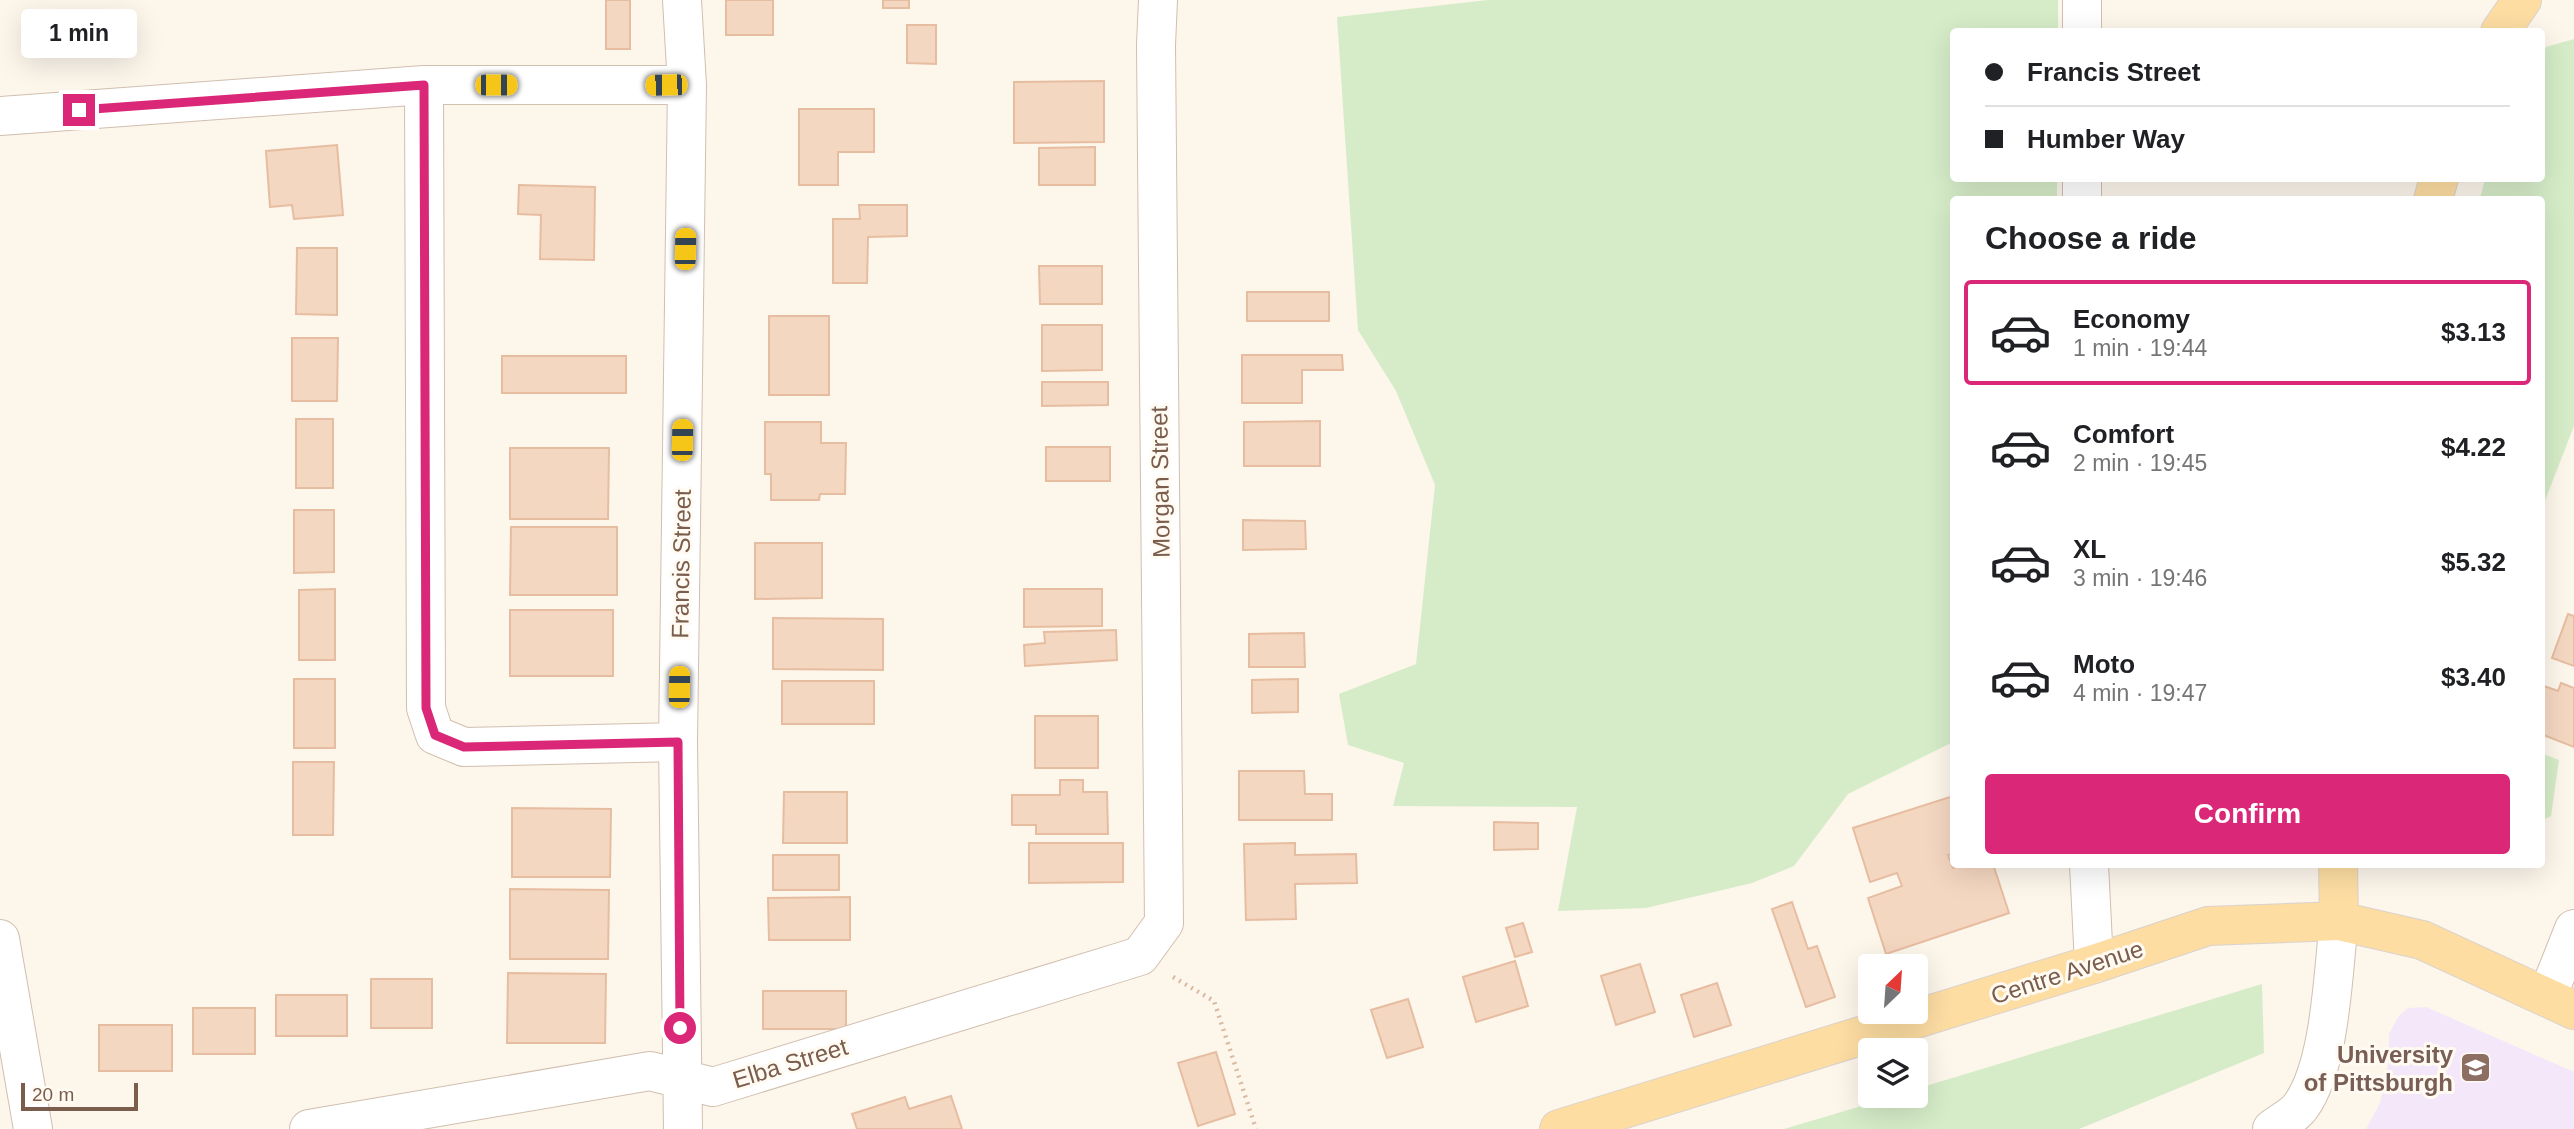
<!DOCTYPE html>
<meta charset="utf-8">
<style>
body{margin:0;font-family:Arial,sans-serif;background:#f6f6f6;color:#202124;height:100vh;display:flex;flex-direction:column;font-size:26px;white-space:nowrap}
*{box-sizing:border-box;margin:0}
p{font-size:23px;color:#757577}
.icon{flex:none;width:38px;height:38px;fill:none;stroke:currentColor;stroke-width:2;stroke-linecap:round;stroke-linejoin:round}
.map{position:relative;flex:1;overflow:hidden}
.details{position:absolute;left:1950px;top:196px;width:595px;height:672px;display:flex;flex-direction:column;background:#fff;border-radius:7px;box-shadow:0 7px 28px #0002}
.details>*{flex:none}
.hud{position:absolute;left:1950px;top:28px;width:595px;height:154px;border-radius:7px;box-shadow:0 7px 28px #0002;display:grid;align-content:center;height:154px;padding:0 35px;background:#fff}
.needle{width:46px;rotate:25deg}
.fabs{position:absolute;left:1858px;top:954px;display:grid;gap:14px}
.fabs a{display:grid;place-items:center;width:70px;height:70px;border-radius:7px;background:#fff;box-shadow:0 7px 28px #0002;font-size:35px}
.scale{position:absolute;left:21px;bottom:18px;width:117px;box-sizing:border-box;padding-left:7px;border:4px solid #7a5d4c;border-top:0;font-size:19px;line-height:24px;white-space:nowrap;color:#7a5d4c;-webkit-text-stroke:5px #fffaf2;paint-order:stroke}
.end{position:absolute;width:32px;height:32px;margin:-16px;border:9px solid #db2777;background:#fff;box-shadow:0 0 0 4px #fff}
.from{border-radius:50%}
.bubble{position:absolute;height:49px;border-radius:7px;background:#fff;box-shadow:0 7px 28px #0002;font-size:23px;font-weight:800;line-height:49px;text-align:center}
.car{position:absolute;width:21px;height:42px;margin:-21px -10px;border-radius:9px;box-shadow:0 0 5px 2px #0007;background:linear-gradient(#f5c518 24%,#345 0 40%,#f5c518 0 76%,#345 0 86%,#f5c518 0)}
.hud b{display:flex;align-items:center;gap:24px;height:66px;font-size:26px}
.hud b+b{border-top:2px solid #e0e0e0}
.hud i{width:18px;height:18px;background:#202124}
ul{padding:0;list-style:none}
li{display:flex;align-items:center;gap:21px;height:105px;margin:0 14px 10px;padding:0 21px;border:4px solid transparent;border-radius:7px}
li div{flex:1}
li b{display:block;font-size:26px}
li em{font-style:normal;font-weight:800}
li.selected{border-color:#db2777}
li>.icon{width:63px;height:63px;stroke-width:1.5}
h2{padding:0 35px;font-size:32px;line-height:84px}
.cta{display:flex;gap:14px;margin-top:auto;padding:14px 35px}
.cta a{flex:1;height:80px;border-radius:7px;background:#db2777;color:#fff;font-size:28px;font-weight:800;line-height:80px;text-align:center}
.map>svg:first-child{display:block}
.education{fill:#f4e7fa}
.green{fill:#d6ecc8}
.building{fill:#f4d7c1;stroke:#e7bda1;stroke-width:2}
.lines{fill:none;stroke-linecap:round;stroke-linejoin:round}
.minor-casing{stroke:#d1bfaf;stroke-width:40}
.major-casing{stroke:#dad2cd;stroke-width:40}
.path{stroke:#dabaa3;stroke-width:4.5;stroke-dasharray:2 5;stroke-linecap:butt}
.minor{stroke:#fff;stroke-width:38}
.major{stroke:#fddda2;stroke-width:38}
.route{stroke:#db2777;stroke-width:9}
.labels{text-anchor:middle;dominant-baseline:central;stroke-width:6;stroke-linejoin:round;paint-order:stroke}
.street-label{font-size:24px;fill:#7a5d4c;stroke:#fffaf2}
.education-label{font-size:24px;font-weight:bold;fill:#785e54;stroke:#fffaf2;text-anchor:end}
</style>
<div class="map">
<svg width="2574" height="1129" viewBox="0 0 2574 1129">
<rect width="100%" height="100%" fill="#fdf6eb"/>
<path class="education" d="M2426,1007L2574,1072V1129H2366L2380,1103L2388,1065L2389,1034L2398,1017L2408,1008Z"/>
<path class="green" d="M1488,0H2058V31L1953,32V178L2057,179V199L1953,200V742L1848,794L1794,866L1752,883L1646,908L1558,911L1577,807L1393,806L1404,763L1348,745L1339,694L1416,664L1435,485L1396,391L1358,330L1337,17Z
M2574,39V426L2541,511V200L2480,199L2485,179L2541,178V57L2546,47Z
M2541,753L2559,760L2551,816L2541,821Z
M2262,984L2264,1053L2079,1129H1784L1895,1096H1916V1089Z"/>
<path class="building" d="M606,0H630V49H606Z
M726,0H773V35H726Z
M883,0H909V8H883Z
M907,25H936V64L907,63Z
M1104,81V142L1014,143V82Z
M799,109H874V152H838V185H799Z
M337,145L343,215L294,219L292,205L270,207L266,151Z
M1095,147V185H1039V148Z
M519,185L595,187L594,260L540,259L541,215L518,214Z
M859,205H907V236L868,237L867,283H833V219H860Z
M297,248H337V315L296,314Z
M1039,266H1102V304H1040Z
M1247,292H1329V321H1247Z
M769,316H829V395H769Z
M1042,325H1102V370L1042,371Z
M292,338H338L337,401H292Z
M1242,355H1342L1343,370H1302V403H1242Z
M502,356H626V393H502Z
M1042,382H1108V405L1042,406Z
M296,419H333V488H296Z
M1320,421V466H1244V422Z
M765,422H821V443H846L845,494H820L819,500H771V474H765Z
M1046,447H1110V481H1046Z
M510,448H609L608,519H510Z
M294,510H334V572L294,573Z
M1243,520L1305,521L1306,549L1243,550Z
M511,527H617V595H510Z
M755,543H822V598L755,599Z
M335,589V660H299V590Z
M1024,589H1102V626L1024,627Z
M510,610H613V676H510Z
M2568,614L2574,616V666L2552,658Z
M773,618L883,619V670L773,669Z
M1116,630L1117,660L1025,666L1024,645L1045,643L1044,632Z
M1304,633L1305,667H1249V634Z
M294,679H335V748H294Z
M1298,679V712L1252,713V680Z
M782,681H874V724H782Z
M2561,683L2574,688V747L2541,734V685L2558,691Z
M1035,716H1098V768H1035Z
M293,762H334L333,835H293Z
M1239,771H1304L1305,794H1332V820H1239Z
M1060,780H1083V792H1107L1108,834H1036V825H1012V795H1060Z
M784,792H847V843H783Z
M1953,796V854L1948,855L1953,868L1964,864H1993L2009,913L1886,954L1868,898L1902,886L1897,873L1870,882L1853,828Z
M512,808L611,809L610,877H512Z
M1494,822L1538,823V849L1494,850Z
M1029,843H1123V882L1029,883Z
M1295,843V855L1356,854L1357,883L1295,884L1296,919L1246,920L1244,844Z
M773,855H839V890H773Z
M510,889L609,890L608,959H510Z
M850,897V940H769L768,898Z
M1792,902L1808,949L1817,946L1835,997L1806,1007L1772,909Z
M1523,923L1532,952L1515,957L1506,928Z
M1515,961L1528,1006L1476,1022L1463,977Z
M1640,964L1655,1012L1616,1025L1601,976Z
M508,973L606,974L605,1043H507Z
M371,979H432V1028H371Z
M1717,983L1731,1025L1694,1037L1681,995Z
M763,991H846V1029H763Z
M276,995H347V1036H276Z
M1408,999L1423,1047L1387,1058L1371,1010Z
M193,1008H255V1054H193Z
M99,1025H172V1071H99Z
M1216,1052L1235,1114L1198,1126L1178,1063Z
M951,1096L962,1129H857L852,1114L905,1097L909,1109Z"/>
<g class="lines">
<defs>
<path id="minor" d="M682,0L687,85L678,742L683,1129
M2082,32V0
M424,85L426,708L435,735L464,747L678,742
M0,116L424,85H687
M2082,200V178
M2089,864L2094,964
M0,939L33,1129
M2547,997L2574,929
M309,1129L650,1071L713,1087L1140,956L1164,923L1156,45L1158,0
M2272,1129C2281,1122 2295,1115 2301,1106C2331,1064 2333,972 2339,921"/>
<path id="major" d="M2500,32L2522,0
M2433,200L2439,178
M2338,864L2339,921
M1559,1129L2094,964L2208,926L2339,921L2422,940L2574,1010"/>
</defs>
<use href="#minor" class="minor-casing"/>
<use href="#major" class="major-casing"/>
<path class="path" d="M1173,977L1214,1001L1256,1129"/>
<use href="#minor" class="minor"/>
<use href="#major" class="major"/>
</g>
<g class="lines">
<path class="route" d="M79,110L424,85L426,708L435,735L464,747L678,742L680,1028"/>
</g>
<defs>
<symbol id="university-square" viewBox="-11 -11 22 22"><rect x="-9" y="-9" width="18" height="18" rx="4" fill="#8d6e63" stroke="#fffaf2"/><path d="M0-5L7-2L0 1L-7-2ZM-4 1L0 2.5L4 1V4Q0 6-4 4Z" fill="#fff"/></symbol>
</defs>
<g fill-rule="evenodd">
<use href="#university-square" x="2458" y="1050" width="35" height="35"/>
</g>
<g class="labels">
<g class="street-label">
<text transform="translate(1160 482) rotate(-91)">Morgan Street</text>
<text transform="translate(681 564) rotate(-89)">Francis Street</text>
<text transform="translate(2067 972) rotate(-18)">Centre Avenue</text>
<text transform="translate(790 1063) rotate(-17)">Elba Street</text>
</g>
<g class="education-label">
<text x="2453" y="1054">University<tspan x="2453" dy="28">of Pittsburgh</tspan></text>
</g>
</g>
</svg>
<div class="fabs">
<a><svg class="needle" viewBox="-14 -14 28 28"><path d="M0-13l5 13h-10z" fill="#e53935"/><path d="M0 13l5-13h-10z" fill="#757577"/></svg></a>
<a><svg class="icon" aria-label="layers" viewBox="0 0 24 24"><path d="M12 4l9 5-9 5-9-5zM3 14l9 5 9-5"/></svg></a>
</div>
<div class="scale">20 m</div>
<i class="end from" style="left:680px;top:1028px"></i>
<i class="end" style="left:79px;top:110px"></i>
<div class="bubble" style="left:21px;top:9px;width:116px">1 min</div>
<i class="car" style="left:496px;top:85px;rotate:90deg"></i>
<i class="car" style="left:666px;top:85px;rotate:269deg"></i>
<i class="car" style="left:685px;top:249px;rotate:1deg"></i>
<i class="car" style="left:682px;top:440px;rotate:1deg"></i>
<i class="car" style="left:679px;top:687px;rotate:1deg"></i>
<div class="hud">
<b><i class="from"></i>Francis Street</b>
<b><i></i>Humber Way</b>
</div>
<section class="details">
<h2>Choose a ride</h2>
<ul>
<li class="selected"><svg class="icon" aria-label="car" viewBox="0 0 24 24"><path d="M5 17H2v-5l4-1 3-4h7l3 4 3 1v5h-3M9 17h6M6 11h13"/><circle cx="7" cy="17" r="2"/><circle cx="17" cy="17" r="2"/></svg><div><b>Economy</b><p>1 min · 19:44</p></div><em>$3.13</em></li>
<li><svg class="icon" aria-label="car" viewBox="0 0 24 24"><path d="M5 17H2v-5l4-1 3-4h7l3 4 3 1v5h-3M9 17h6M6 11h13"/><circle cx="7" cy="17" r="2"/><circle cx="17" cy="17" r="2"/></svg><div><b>Comfort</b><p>2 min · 19:45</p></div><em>$4.22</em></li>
<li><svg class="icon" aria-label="car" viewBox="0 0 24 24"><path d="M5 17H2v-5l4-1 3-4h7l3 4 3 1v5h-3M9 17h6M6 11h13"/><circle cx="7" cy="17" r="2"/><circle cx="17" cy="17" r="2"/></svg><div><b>XL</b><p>3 min · 19:46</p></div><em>$5.32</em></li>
<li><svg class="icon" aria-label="car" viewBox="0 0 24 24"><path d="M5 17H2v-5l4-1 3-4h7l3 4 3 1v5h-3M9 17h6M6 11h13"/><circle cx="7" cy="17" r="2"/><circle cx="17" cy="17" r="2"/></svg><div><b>Moto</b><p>4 min · 19:47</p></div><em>$3.40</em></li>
</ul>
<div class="cta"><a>Confirm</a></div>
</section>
</div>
